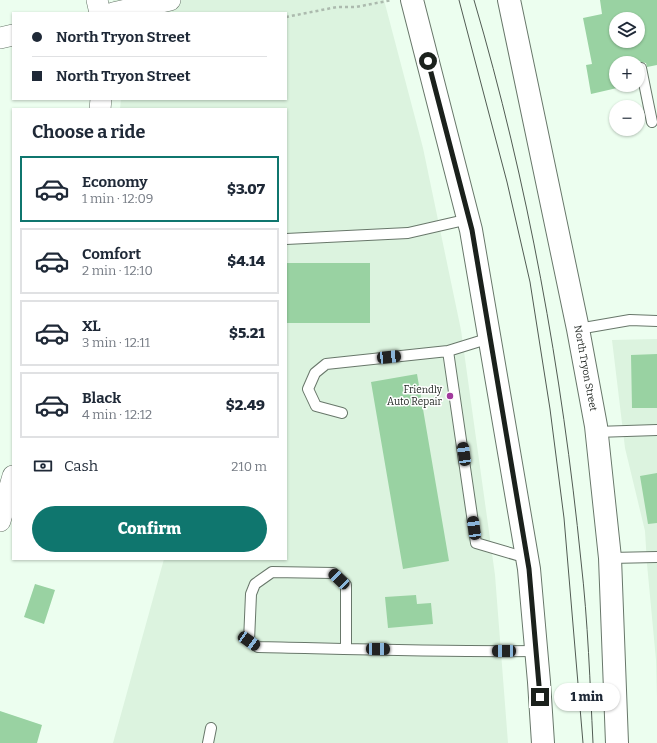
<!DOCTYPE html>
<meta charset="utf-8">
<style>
body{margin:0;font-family:Bitter,serif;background:#f6f6f7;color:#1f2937;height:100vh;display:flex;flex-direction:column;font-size:15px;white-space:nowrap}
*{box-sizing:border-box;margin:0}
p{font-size:13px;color:#747a83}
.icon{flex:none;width:22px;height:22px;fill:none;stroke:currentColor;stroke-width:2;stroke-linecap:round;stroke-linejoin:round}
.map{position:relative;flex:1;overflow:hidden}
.details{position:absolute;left:12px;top:108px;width:275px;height:452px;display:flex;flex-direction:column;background:#fff;border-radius:0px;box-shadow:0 1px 3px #0004}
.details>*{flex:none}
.hud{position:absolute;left:12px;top:12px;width:275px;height:88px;border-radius:0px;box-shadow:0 1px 3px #0004;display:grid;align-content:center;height:88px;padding:0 20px;background:#fff}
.tools{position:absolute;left:609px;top:12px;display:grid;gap:8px}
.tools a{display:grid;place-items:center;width:36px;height:36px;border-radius:50%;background:#fff;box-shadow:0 1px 3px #0004;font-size:20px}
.end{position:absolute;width:18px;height:18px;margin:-9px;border:5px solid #1b211c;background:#fff;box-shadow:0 0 0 2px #fff}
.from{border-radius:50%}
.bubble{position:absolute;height:28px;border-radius:14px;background:#fff;box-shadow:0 1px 3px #0004;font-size:13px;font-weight:800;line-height:28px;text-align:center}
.car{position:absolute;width:12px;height:24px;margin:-12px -6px;border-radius:5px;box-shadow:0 0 3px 1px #0007;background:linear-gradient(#222 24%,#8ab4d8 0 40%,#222 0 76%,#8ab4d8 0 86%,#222 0)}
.hud b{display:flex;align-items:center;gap:14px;height:38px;font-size:15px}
.hud b+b{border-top:1px solid #e0e1e3}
.hud i{width:10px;height:10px;background:#1f2937}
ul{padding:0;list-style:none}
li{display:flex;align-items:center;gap:12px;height:66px;margin:0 8px 6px;padding:0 12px;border:2px solid #e0e1e3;border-radius:0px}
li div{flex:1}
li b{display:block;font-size:15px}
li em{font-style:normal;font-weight:800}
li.selected{border-color:#0f766e}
li>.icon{width:36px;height:36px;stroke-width:1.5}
h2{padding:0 20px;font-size:18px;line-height:48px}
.pay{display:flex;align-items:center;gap:10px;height:44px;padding:0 20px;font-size:15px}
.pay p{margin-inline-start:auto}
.button{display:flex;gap:8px;margin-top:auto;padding:8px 20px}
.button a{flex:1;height:46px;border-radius:24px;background:#0f766e;color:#fff;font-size:16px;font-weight:800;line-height:46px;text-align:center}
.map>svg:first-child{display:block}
.built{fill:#dcf3df}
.building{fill:#99d2a2;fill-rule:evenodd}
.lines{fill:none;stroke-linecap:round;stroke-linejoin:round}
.lane-casing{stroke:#68776a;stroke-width:12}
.street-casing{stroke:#68776a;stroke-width:22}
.primary-casing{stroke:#68776a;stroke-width:24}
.path{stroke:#acbaae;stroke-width:2.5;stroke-dasharray:3 3;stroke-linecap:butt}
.lane{stroke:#fff;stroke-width:10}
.street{stroke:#fff;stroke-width:21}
.primary{stroke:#fff;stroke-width:22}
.tram{stroke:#515b53;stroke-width:1}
.route{stroke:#1b211c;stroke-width:5}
.poi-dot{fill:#a13a9d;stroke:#fff;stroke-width:1.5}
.labels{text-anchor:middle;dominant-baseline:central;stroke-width:3;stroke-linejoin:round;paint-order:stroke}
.street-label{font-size:10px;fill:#1b211c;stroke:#fff}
.poi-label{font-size:10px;fill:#1b211c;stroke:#fff;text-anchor:end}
</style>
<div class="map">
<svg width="657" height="743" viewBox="0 0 657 743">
<rect width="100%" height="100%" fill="#ecfeef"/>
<path class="built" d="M113,0H384L423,148L461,330L495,575L508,743H113L164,559H286V109H120L121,99H286V13H115Z
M657,339V698L656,660L647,564L645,531L625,448L612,340Z"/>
<path class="building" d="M600,0H657V65L647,67L646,63L640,62L637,63H616V73L614,74L617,88L591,94L586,65L592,64L583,18L602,14ZM616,19H638V41H616Z
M286,263H370V323H286Z
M657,354V408H632L631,355Z
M417,374L449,561L403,569L371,382Z
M657,473V523L648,524L640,476Z
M35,584L55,590L44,624L24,617Z
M416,595L417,604L431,603L433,624L388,628L385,597Z
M0,711L42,725L37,743H0Z"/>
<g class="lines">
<defs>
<path id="lane" d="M641,68L652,122
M286,239L408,233L469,219
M578,329L630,320L657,321
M490,338L448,351L476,543L527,558
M342,413L316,406L308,389L315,373L326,364L448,351
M596,432L657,430
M610,558L657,557
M346,649V585L333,573L272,572L255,584L251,594L249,641L258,647C351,649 444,652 536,651
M208,743L211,728"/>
<path id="street" d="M97,0L100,13
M113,13L170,0
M0,38L13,35
M100,109L101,99
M0,521L13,476"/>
<g id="primary">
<path d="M412,0L471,230L529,569L539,682L543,743"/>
<path id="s1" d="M509,0L578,329L596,426L610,558L617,743"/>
</g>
</defs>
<use href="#lane" class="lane-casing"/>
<use href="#street" class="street-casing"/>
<use href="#primary" class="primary-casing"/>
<path class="path" d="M286,17L337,7H356L392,0"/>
<use href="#lane" class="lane"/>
<use href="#street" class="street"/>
<use href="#primary" class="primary"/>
<path class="tram" d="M459,0L507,182L530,282L550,409L564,518L583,743
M474,0C528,183 562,372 581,561C588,622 590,683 593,743"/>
</g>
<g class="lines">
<path class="route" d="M428,61L472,230L529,569L540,697"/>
</g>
<circle class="poi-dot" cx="450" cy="396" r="4"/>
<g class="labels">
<g class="street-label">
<text stroke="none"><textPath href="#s1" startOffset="376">North Tryon Street</textPath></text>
</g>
<g class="poi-label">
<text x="442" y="390">Friendly<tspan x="442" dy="12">Auto Repair</tspan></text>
</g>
</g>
</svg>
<div class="tools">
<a><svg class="icon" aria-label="layers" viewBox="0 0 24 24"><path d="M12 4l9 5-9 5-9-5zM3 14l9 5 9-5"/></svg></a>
<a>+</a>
<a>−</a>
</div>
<i class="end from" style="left:428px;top:61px"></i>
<i class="end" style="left:540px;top:697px"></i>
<div class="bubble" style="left:554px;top:683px;width:66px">1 min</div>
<i class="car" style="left:389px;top:357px;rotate:84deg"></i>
<i class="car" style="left:464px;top:454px;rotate:352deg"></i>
<i class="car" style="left:474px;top:528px;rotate:352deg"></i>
<i class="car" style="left:339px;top:579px;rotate:314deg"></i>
<i class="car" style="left:249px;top:641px;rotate:125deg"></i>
<i class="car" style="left:378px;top:649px;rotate:91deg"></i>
<i class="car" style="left:504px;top:651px;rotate:270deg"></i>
<div class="hud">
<b><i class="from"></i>North Tryon Street</b>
<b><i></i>North Tryon Street</b>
</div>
<section class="details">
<h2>Choose a ride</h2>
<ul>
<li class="selected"><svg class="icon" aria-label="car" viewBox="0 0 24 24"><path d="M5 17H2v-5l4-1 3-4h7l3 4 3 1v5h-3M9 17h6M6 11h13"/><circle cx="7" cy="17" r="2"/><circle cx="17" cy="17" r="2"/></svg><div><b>Economy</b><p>1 min · 12:09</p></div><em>$3.07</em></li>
<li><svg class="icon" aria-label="car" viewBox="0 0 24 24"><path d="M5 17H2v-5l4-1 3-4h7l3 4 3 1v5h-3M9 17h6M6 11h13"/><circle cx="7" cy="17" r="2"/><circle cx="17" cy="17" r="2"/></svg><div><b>Comfort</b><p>2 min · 12:10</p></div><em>$4.14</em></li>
<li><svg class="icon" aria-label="car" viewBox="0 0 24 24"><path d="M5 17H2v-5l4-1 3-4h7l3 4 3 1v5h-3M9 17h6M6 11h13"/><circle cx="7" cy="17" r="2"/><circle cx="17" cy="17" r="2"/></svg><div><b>XL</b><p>3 min · 12:11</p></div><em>$5.21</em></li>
<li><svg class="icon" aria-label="car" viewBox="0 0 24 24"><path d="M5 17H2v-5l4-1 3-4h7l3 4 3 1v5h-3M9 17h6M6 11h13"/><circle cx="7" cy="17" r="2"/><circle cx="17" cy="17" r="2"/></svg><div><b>Black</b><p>4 min · 12:12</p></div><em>$2.49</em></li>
</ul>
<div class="pay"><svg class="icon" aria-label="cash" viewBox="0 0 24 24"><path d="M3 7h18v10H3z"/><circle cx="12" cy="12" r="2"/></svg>Cash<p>210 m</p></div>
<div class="button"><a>Confirm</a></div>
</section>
</div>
